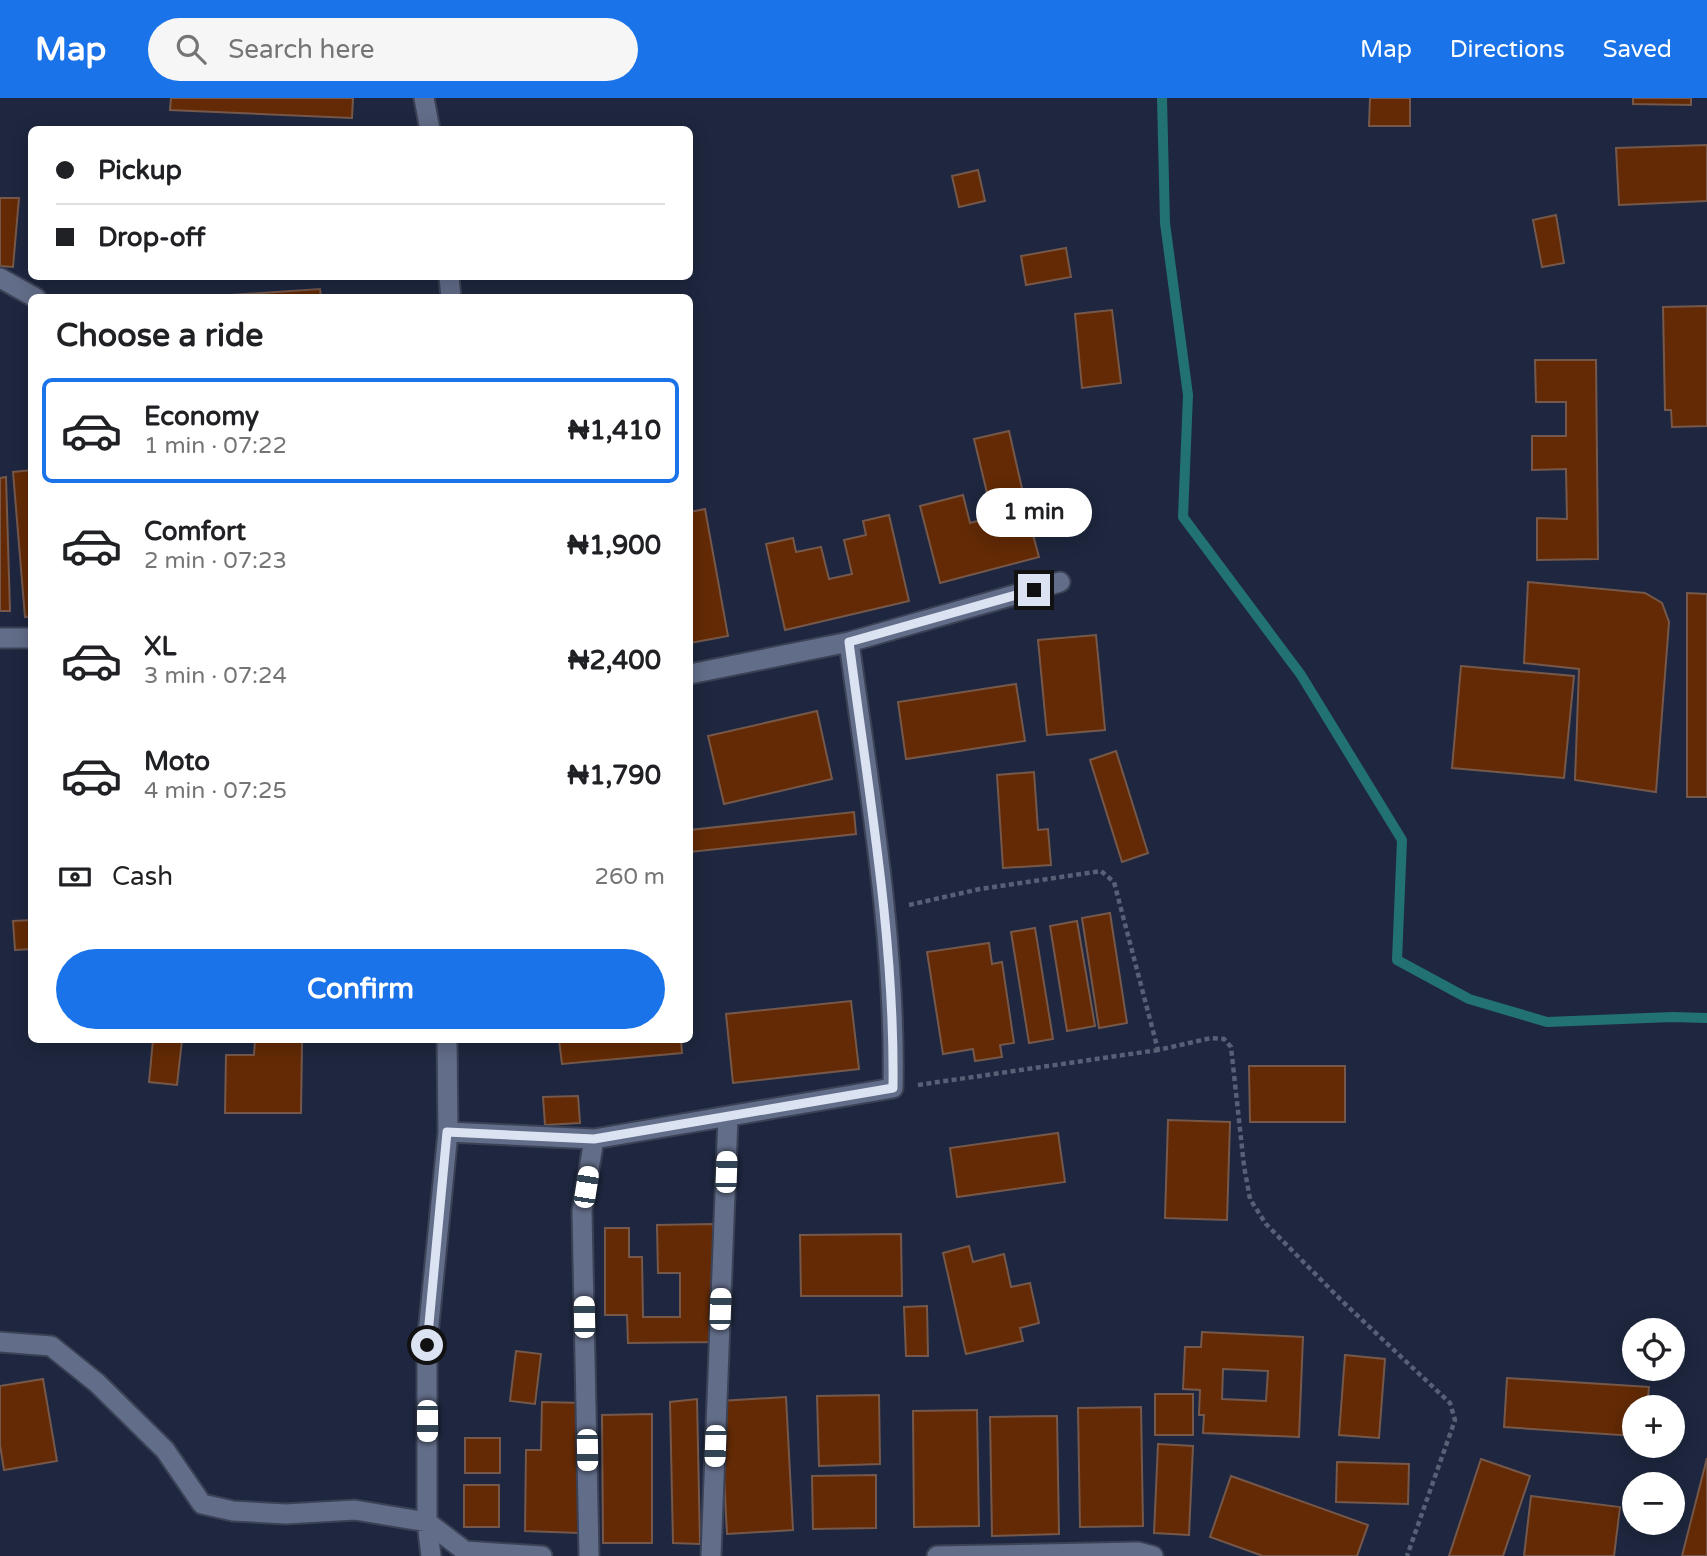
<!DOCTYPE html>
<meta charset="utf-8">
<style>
body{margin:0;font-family:"Varela Round",sans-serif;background:#f6f6f6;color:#202124;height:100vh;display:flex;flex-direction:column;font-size:26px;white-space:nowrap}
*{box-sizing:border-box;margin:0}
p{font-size:23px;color:#757577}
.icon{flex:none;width:38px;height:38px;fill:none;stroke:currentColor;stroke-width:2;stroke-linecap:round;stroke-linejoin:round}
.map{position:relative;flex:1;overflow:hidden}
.panel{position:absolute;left:28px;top:196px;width:665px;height:749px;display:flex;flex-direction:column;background:#fff;border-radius:10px;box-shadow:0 4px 18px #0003}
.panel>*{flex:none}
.banner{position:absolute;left:28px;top:28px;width:665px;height:154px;border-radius:10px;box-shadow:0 4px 18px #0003;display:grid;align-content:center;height:154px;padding:0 28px;background:#fff}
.controls{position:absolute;left:1622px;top:1220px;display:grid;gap:14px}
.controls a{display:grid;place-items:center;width:63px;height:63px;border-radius:50%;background:#fff;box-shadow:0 4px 18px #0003;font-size:35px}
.end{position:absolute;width:32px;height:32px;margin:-16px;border:9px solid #dbe2f1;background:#111;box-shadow:0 0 0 4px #111}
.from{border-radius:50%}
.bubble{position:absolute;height:49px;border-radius:24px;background:#fff;box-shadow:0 4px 18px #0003;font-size:23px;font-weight:700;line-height:49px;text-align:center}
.car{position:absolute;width:21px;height:42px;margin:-21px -10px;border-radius:9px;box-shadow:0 0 5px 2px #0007;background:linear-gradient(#fff 24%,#345 0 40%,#fff 0 76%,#345 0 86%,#fff 0)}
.banner b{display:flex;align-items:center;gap:24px;height:66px;font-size:26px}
.banner b+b{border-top:2px solid #e0e0e0}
.banner i{width:18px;height:18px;background:#202124}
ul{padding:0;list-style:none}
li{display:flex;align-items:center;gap:21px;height:105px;margin:0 14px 10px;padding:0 14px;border:4px solid transparent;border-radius:10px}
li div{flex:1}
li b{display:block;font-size:26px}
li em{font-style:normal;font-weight:700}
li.active{border-color:#1a73e8}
li>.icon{width:63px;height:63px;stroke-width:1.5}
h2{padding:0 28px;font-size:32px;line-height:84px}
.pay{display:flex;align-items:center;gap:18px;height:77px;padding:0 28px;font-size:26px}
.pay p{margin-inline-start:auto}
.button{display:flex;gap:14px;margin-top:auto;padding:14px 28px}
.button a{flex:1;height:80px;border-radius:42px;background:#1a73e8;color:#fff;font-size:28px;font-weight:700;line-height:80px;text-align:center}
header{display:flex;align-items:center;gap:42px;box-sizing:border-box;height:98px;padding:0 35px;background:#1a73e8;color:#fff}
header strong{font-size:33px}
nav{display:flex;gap:38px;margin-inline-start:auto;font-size:24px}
.search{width:490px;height:63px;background:#f6f6f6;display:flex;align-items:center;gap:18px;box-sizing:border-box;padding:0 24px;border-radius:38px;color:#757577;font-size:26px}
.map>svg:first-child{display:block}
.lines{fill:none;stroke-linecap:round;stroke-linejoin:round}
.stream{stroke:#227272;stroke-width:10}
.building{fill:#632a05;stroke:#76584a;stroke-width:2;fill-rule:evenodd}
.minor-casing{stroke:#3b4256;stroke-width:23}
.path{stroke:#576075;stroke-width:4.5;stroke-dasharray:5 3.5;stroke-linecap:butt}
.minor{stroke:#626d89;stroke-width:19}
.route{stroke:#dbe2f1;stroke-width:9}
</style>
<header>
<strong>Map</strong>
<div class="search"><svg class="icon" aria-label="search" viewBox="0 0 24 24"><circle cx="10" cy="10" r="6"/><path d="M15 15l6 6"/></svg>Search here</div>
<nav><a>Map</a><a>Directions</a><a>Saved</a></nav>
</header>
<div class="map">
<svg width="1707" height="1458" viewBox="0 0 1707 1458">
<rect width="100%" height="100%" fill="#1e273f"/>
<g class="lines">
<path class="stream" d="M1162,0L1165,125L1188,297L1183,419L1301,577L1402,742L1397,862L1469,901L1547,924L1672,919L1707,920"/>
</g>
<path class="building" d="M171,0H353L352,20L170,12Z
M1370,0H1410V28H1369Z
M1633,0H1691V7L1633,6Z
M1707,47V103L1619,107L1616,50Z
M978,72L985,103L959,109L952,78Z
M0,100H19L13,169L0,168Z
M1556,117L1564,165L1542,169L1533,122Z
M1066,150L1071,179L1026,187L1021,158Z
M320,191L321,200H186Z
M1707,208V328L1672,329L1671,312H1665L1663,209Z
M1112,212L1121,285L1082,290L1075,216Z
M1535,262H1596L1598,461L1537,462V420L1567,421L1566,371L1532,372V338H1566V304H1536Z
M1009,333L1023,395L989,403L974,341Z
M32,372V518L25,519L13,374Z
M6,379L10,513H0V380Z
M963,397L970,425L1015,413L1019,425L1029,422L1039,459L940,485L920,408Z
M705,411L728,538L690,545V414Z
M889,417L909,503L785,532L766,446L793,440L796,454L821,449L829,481L852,476L844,442L866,437L863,423Z
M1528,484L1645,495L1662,505L1669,524L1656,694L1575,682L1579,571L1524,565Z
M1687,495L1707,496V699H1687Z
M1096,537L1105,632L1047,637L1038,542Z
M1461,568L1574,578L1564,680L1452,670Z
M1016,586L1025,643L906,661L898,604Z
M817,613L832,681L724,706L708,638Z
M1116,653L1148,755L1122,764L1090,662Z
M1034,674L1038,732L1048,731L1051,767L1003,770L997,677Z
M854,714L856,736L690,754V732Z
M1110,815L1127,925L1099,930L1082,820Z
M32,822V851L15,852L13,823Z
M1077,823L1095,928L1067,933L1050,828Z
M1035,830L1053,941L1029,945L1011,834Z
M989,845L992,866L1002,864L1014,945L1000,947L1002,959L975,963L973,951L943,956L927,854Z
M851,903L859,971L733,985L726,916Z
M153,942H182L177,987L149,984Z
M255,942H302L301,1015H225L226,957H254Z
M559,942H681L682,955L562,966Z
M1249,968H1345V1024H1250Z
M578,998L580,1025L545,1027L543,999Z
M1168,1022L1230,1024L1227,1122L1165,1120Z
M1058,1035L1065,1084L957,1099L950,1050Z
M713,1126L714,1244L628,1245L627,1217H605V1130H629V1159H642L643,1219H680V1175H658L657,1127Z
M901,1136L902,1198H801L800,1137Z
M969,1148L973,1164L1004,1156L1011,1189L1030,1185L1039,1225L1020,1230L1023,1243L966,1256L943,1155Z
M927,1208L928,1258H906L904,1209Z
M1202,1234L1303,1239L1299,1339L1203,1335L1204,1317H1199L1200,1292L1183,1291L1185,1249H1201ZM1223,1271L1268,1273L1266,1303L1222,1301Z
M516,1253L541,1256L535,1306L510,1303Z
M1345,1257L1385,1261L1379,1340L1339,1337Z
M1507,1280L1649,1289L1647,1309H1634V1338L1504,1329Z
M43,1281L57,1363L4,1372L0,1347V1288Z
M1155,1296H1193V1337H1155Z
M879,1297L880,1366L819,1368L817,1298Z
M786,1299L793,1432L727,1436L720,1303Z
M697,1301L700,1446L673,1445L670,1304Z
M542,1304L584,1305L580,1435L525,1433L526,1352H541Z
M1141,1309L1143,1428L1080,1429L1078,1310Z
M977,1312L979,1428L914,1429L913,1313Z
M652,1316V1445H603L602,1317Z
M1057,1318L1059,1436L992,1438L990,1319Z
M465,1340H500V1375H465Z
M1158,1346L1193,1348L1189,1437L1154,1435Z
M1707,1360V1458H1682Z
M1481,1361L1530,1378L1503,1458H1449Z
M1337,1364L1409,1366L1408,1406L1336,1404Z
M876,1377V1430L813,1431L812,1378Z
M1231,1378L1368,1427L1357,1458H1263L1210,1439Z
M464,1387H499V1429H464Z
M1531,1398L1620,1409L1614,1458H1524Z"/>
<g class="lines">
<defs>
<path id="minor" d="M424,0L430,32
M449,178L451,200
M0,180L36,200
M0,540H32
M690,576L849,544L1060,484
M448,1034L594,1041L893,990C896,841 869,692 849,544
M0,1244L51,1248L97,1285L165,1352L202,1406L233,1413L286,1416L355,1412L427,1424L465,1453L542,1458
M431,1458L427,1424V1246L448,1034L447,942
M589,1458L582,1113L594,1041
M711,1458L728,1019
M937,1458L1138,1454L1153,1458"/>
</defs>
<use href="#minor" class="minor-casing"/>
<path class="path" d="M909,807L980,791L1101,773L1114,784L1158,952L1211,940L1224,941L1231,949L1244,1068L1250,1101L1266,1126L1342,1203L1450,1305L1455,1322L1407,1458
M918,987L1158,952"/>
<use href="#minor" class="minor"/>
</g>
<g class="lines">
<path class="route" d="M427,1247L447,1034L594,1041L893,990C895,840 868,692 849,544L1034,492"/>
</g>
</svg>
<div class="controls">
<a><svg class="icon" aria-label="locate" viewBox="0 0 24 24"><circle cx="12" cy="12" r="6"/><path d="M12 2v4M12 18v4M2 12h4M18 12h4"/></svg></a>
<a>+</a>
<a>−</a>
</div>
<i class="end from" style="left:427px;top:1247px"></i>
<i class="end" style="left:1034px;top:492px"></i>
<div class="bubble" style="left:976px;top:390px;width:116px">1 min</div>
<i class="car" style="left:726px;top:1074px;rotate:2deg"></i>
<i class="car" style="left:586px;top:1089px;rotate:9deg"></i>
<i class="car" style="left:720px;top:1211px;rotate:2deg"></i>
<i class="car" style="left:584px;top:1219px;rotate:359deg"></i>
<i class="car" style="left:427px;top:1323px;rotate:180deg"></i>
<i class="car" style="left:715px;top:1348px;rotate:182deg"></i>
<i class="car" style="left:587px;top:1352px;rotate:179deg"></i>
<div class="banner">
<b><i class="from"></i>Pickup</b>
<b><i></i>Drop-off</b>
</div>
<section class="panel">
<h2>Choose a ride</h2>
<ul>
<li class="active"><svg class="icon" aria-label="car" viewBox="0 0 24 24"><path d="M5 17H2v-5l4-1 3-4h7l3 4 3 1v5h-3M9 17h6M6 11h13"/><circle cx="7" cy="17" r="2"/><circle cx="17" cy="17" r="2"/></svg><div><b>Economy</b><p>1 min · 07:22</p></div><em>₦1,410</em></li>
<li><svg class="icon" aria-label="car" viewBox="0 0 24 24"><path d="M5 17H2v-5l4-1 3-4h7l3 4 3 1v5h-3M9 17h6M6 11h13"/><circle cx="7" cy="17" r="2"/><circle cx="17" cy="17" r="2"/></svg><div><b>Comfort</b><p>2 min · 07:23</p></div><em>₦1,900</em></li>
<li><svg class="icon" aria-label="car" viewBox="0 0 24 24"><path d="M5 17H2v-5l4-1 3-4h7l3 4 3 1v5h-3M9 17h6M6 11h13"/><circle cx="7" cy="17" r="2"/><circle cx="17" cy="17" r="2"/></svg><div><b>XL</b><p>3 min · 07:24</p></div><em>₦2,400</em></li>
<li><svg class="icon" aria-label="car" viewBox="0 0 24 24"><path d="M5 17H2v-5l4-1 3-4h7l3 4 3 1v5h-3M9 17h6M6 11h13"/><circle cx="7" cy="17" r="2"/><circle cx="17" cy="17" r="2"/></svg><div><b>Moto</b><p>4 min · 07:25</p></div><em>₦1,790</em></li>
</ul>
<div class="pay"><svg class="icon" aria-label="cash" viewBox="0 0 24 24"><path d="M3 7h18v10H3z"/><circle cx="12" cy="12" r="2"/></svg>Cash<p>260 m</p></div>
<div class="button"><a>Confirm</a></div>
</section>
</div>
